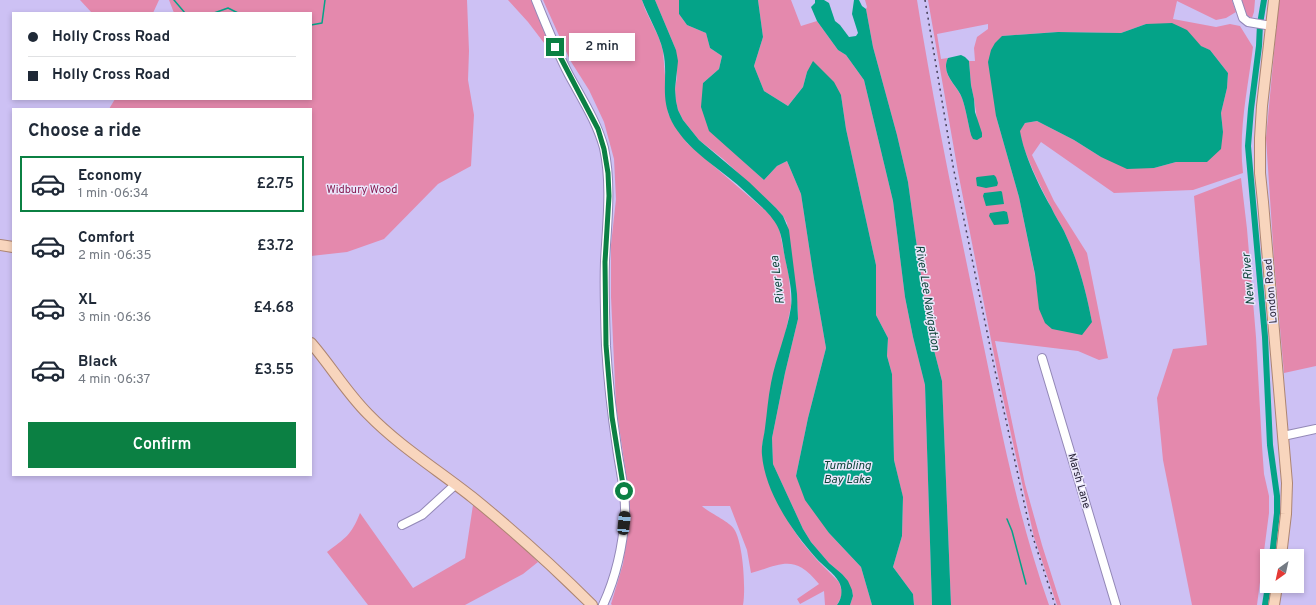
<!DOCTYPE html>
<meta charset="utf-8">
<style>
body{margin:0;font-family:Overpass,sans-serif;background:#f2f2f3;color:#1f2937;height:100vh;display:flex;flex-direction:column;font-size:15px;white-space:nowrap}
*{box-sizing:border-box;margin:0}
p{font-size:13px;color:#747a83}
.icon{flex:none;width:22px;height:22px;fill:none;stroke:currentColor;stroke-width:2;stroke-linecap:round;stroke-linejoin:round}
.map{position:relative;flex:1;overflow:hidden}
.details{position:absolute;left:12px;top:108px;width:300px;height:368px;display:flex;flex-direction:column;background:#fff;border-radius:0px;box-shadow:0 2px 6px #0003}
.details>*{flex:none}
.banner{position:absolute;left:12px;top:12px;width:300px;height:88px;border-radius:0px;box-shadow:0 2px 6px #0003;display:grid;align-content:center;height:88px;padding:0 16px;background:#fff}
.needle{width:26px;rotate:213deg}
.tools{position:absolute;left:1260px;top:549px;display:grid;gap:8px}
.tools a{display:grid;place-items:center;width:44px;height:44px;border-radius:0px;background:#fff;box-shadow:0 2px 6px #0003;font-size:20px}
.end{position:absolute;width:18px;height:18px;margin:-9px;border:5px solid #0b8043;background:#fff;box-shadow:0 0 0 2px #fff}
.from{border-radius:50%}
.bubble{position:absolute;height:28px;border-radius:0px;background:#fff;box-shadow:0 2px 6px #0003;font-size:13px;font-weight:600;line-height:28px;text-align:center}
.car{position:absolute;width:12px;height:24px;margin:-12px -6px;border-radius:5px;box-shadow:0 0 3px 1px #0007;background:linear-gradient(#222 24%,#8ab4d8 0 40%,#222 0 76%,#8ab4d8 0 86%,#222 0)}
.banner b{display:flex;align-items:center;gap:14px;height:38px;font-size:15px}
.banner b+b{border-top:1px solid #e0e1e3}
.banner i{width:10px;height:10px;background:#1f2937}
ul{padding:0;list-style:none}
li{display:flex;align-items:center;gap:12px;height:56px;margin:0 8px 6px;padding:0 8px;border:2px solid transparent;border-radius:0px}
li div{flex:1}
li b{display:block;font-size:15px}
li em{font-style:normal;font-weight:600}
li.active{border-color:#0b8043}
li>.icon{width:36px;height:36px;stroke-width:1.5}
h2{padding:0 16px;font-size:18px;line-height:48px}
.button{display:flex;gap:8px;margin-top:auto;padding:8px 16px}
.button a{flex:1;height:46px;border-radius:0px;background:#0b8043;color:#fff;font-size:16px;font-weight:600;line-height:46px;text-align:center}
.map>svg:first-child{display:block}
.green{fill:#e489ad;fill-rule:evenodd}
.water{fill:#04a388}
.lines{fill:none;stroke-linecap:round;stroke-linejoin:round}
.stream{stroke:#04a388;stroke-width:1.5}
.canal{stroke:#04a388;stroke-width:6}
.minor-casing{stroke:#9388b7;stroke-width:10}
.major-casing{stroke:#ad8572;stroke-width:12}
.minor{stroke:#fff;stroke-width:8}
.major{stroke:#f8d5bd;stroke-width:10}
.rail{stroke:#443f57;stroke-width:1.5;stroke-dasharray:2 4;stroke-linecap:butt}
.route{stroke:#0b8043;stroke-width:5}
.labels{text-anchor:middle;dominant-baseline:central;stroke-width:3;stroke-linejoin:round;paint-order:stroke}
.park-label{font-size:11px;fill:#871c51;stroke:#ebe7fc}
.street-label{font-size:11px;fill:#282437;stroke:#ebe7fc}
.water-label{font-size:12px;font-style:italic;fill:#0e463a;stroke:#ebe7fc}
</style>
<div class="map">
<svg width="1316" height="605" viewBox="0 0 1316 605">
<rect width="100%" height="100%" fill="#cdc1f4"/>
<path class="green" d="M80,0H159L153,13H92Z
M169,0H467L469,51L468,80L474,115L471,166L438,184L384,239L347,252L311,256V109H109L115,99H311V13H174Z
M508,0H533L557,60L528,22Z
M543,0H642L645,9L659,38L663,51L668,113L673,123L687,143L765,210L774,219L779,228L789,277L791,306L762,446L789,523L801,541L817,560L839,582L842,592L841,597L837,605H825L824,591L800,604L797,599L819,584C794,554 783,564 751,573L747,550L730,506H702C708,512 730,522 734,529C743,542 746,589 743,605H612L611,604L623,564L629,521V495L616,405L611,297V245L616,199L614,159L604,122L589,90L570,60Z
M655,0H679V14L687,25L706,33L710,48L722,56L719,69L703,83L741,159L764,180L777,166L787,161L801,194L814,279L826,348L808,418L796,476L829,533L861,567L872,605H850L853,596L852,590L842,574L829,563L811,542L803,529L773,464L772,438L785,373L798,319V310L787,223L783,216L776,208L723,159L699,140L683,120L678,110L676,101L675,89L677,77L676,50Z
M758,0H791L801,26L817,21L838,50L846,55L864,80L893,201L905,297L913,337L925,385L932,605H914L913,594L893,567L902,536L903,498L894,460L892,374L887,356L888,338L876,315V265L846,129L841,95L807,72L803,87L788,106L764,91L754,66L763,37Z
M865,0H917C934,107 956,212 978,318C998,414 1016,512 1049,605H951L942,381L928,327L908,182L897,135L873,47L866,9L867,7Z
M928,0H1232L1236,12L1226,18L1216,20L1177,1L1173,19L1216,27L1230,24L1240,26L1253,47C1248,88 1238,131 1243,173L1193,190L1114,193L1041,142L1032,155L1054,201L1087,253L1108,358L1099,360L1078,351L995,341L1025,484L1042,545L1061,605H1057L1034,537L999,380L958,172ZM988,24V29L977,37L974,48L975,61H969L971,85L974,99L977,119L971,135C968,123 966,109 962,98C957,85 940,74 948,58L941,59L937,34ZM1146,24L1210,50L1228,73L1227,88L1221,113L1223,132L1207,162H1176L1154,168L1101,157L1074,140L1037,121L1025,123L1019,131C1025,156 1039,184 1051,207C1055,216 1060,223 1064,231C1078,260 1086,291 1092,322L1040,309L1035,275L1019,197L996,116L1002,36L1058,32L1121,33Z
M1241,0H1255L1254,12L1252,18L1246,15Z
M1279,0H1316V366L1284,373L1274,259L1266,138Z
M1241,178L1247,229L1256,337L1262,446L1264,474L1269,496V513L1257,605H1192L1163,460L1157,398L1173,349L1207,345L1194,196Z
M473,505L501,527L538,562L523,574L465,605H368L327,552C345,538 351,536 360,513L413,588L465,558Z"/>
<path class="water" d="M642,0H655L676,50L678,61L675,89L676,101L678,110L683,120L699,140L749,182L776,208L783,216L789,230L797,294L798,319L785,373L772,438L773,464L803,529L811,542L829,563L842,574L848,581L852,590L853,596L850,605H837C842,598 843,590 839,582C834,573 823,566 816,558C792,531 765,492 762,455C761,445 764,437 765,428C767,413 768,398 771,383C776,357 787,333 791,307C793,291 788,273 785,258C781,235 782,228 765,210C753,199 741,187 728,177C708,161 685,146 672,122C659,96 669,76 663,51C659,33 648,17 642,0Z
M679,0H758L763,37L754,66L764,91L788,106L803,87L807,72L813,61L834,82L841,95L846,129L876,265V315L888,338L887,356L892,374L894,460L903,497L902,536L893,567L913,594L914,605H872L861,567L829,533L805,500L796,476L808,418L826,348L814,279L801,194L787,161L777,166L764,180L709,131L701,107L703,83L719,69L722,56L710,48L706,33L687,25L679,14Z
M815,0H824L829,3L835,21L840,25L849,37L856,36L858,33L852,14L854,0H859L862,6L866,9L873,47L897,135L908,182L928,327L942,381L951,605H932L925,385L913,337L905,297L893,201L864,80L846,55L838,50L817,21L811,7L815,3Z
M1172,23L1187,30L1201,46L1210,50L1228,73L1227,88L1221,113L1223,132L1221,149L1207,162H1176L1154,168L1127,169L1101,157L1074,140L1037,121L1025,123L1020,131C1024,155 1039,186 1051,207C1055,216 1060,223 1064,231C1078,260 1086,291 1092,322L1082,335L1052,329L1045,323L1039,309L1035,274L1019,197L996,116L988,62L991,50L995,43L1002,36L1058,32L1121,33L1146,24Z
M961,55L965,57L969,61L971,85L974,99L975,112L982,133V137L977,140L973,139L971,135C968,123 966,109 962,98C958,86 940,74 948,58Z
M994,175L996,177L998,183L997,186L986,188L977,186L976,178L977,177Z
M1001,191L1002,192L1004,204L986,206L983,196L984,193Z
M1004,211L1007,212L1009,222L1008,224L994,225L989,216L990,213Z"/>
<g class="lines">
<path class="stream" d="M174,0L185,13
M214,13L228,8L238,13
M311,25L322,23L325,0
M1007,519L1012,531L1026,584"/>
<path class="canal" d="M1264,0L1260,24L1259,46L1251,109L1248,146L1265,337L1270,445L1277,496V513L1272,556
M1265,605L1268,586"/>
<defs>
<path id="minor" d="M536,0C546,25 556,50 569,75C582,99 597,122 604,148C612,185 607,223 605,261C604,289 605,317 606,346C608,380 612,414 617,448C620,470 626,492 625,514C623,545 616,577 603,605
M1237,0L1243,18L1248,22L1272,26
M1042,358L1116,605
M1283,436L1316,429
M402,525L422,515L456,484"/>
<path id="major" d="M1274,0L1262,106L1260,138V173L1263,202L1287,483L1286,514L1281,556
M0,245L13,247
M311,343C331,366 346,392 368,414C399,446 438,470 472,497C514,531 554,567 592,605
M1274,605L1277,586"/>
</defs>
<use href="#minor" class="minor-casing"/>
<use href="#major" class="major-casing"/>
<use href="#minor" class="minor"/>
<use href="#major" class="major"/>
<path class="rail" d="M925,0L953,166L994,366L1029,525L1055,605"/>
</g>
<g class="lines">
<path class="route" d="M555,47L598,129L604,149L608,173L609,196L605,262L606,345L612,417L624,491"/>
</g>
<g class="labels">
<g class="park-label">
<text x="362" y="190">Widbury Wood</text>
</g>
<g class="street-label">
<text transform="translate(1271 291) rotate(-95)">London Road</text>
<text transform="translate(1079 481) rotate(74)">Marsh Lane</text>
</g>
<g class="water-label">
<text transform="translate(1249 279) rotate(-95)">New River</text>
<text transform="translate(778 280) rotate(-97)">River Lea</text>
<text transform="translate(927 298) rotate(81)">River Lee Navigation</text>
<text x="847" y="466">Tumbling<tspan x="847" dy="14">Bay Lake</tspan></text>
</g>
</g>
</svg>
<div class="tools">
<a><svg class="needle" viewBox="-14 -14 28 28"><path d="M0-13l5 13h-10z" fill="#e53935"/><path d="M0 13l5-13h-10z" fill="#747a83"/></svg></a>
</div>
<i class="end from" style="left:624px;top:491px"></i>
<i class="end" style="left:555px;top:47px"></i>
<div class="bubble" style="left:569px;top:33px;width:66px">2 min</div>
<i class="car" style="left:624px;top:523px;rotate:6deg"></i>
<div class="banner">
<b><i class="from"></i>Holly Cross Road</b>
<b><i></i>Holly Cross Road</b>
</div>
<section class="details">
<h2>Choose a ride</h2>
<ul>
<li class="active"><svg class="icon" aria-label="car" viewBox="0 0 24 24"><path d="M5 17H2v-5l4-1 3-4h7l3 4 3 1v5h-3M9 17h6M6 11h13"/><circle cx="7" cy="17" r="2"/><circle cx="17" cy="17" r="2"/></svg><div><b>Economy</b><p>1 min · 06:34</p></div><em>£2.75</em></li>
<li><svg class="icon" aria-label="car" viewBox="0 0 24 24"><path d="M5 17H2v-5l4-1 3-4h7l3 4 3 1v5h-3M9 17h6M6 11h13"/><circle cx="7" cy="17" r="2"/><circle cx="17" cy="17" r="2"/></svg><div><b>Comfort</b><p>2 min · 06:35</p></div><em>£3.72</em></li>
<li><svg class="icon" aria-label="car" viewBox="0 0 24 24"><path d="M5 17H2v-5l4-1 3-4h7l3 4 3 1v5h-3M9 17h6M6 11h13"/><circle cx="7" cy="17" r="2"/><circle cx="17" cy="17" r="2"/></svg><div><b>XL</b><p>3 min · 06:36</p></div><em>£4.68</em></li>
<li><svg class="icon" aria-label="car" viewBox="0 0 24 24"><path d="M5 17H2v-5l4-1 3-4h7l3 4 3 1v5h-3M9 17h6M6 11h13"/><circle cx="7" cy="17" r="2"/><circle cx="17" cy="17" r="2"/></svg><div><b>Black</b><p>4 min · 06:37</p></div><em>£3.55</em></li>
</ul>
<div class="button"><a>Confirm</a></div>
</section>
</div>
